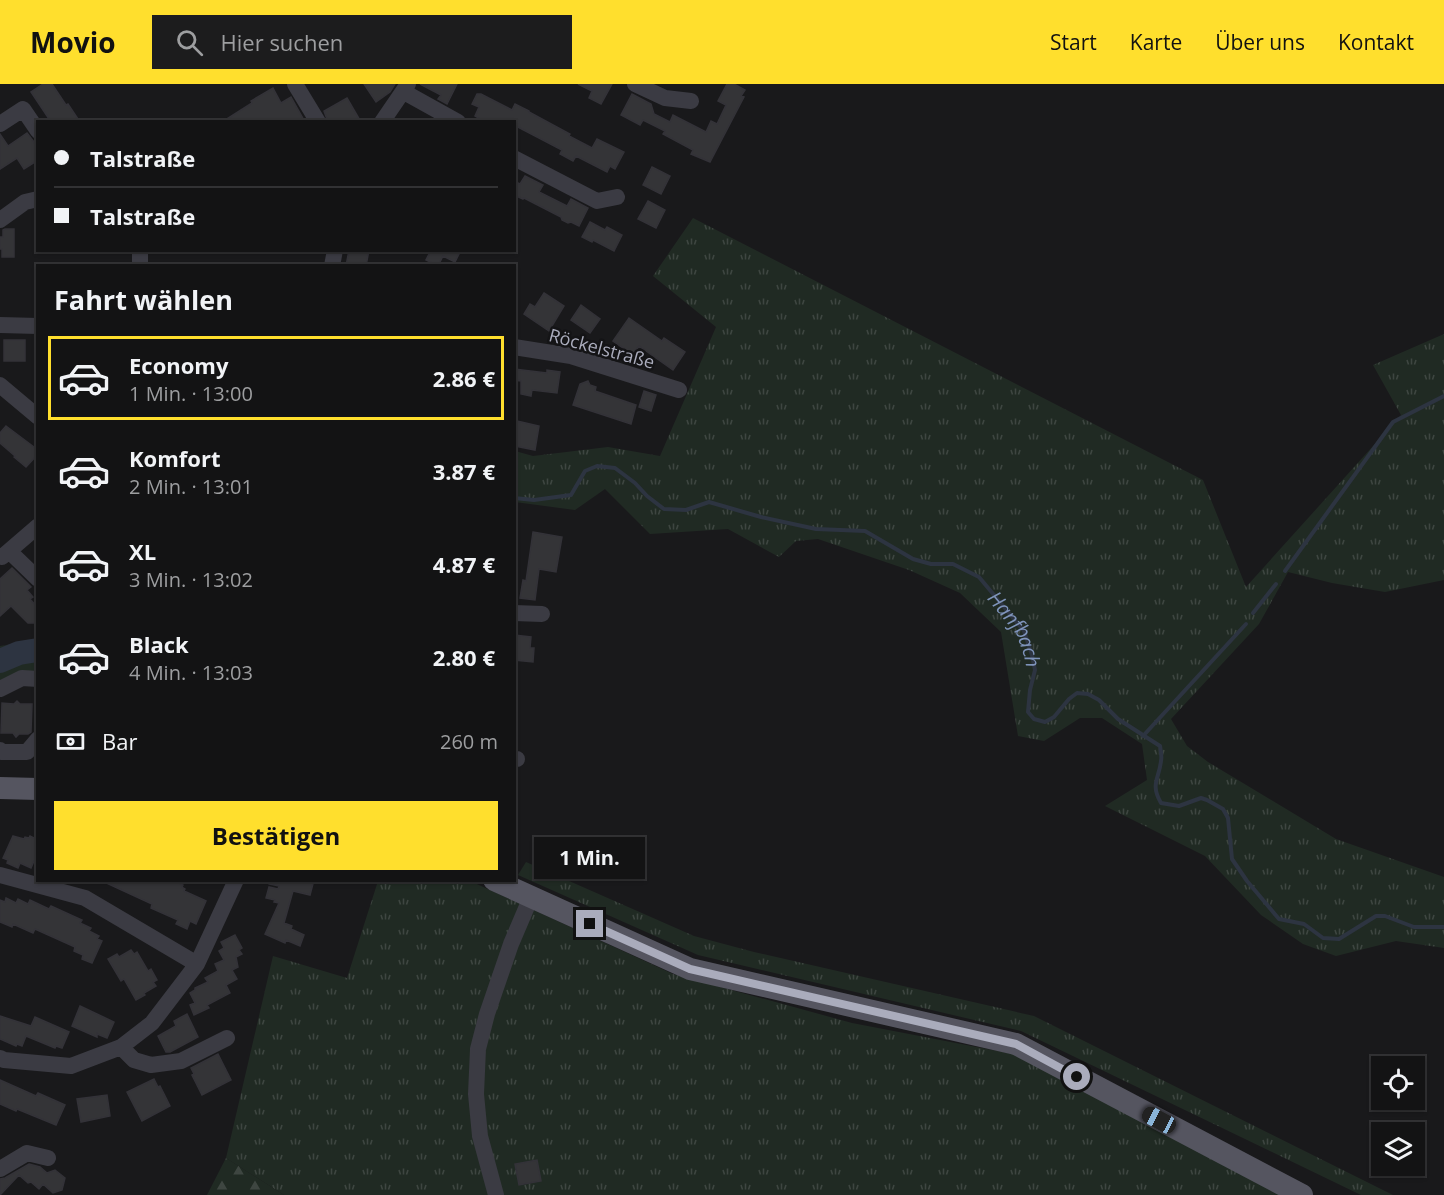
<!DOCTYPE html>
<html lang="de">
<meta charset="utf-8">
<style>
body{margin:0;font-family:"Open Sans",sans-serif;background:#1c1c1d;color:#f1f3f6;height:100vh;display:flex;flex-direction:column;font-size:22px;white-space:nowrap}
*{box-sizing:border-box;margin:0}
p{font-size:20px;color:#9d9ea0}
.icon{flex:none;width:33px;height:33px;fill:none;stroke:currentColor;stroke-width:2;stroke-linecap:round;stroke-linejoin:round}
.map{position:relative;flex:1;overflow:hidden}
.panel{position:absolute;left:36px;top:180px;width:480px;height:618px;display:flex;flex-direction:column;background:#131314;border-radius:0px;box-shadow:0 2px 4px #0004,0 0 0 2px #323234}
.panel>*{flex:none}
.guide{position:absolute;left:36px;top:36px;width:480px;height:132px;border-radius:0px;box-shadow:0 2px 4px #0004,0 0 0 2px #323234;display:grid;align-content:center;height:132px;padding:0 18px;background:#131314}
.buttons{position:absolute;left:1371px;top:972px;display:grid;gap:12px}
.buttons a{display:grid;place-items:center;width:54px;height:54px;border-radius:0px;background:#131314;box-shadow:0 2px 4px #0004,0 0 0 2px #323234;font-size:30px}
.end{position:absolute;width:27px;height:27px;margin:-14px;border:8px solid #aaacbc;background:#111;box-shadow:0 0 0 3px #111}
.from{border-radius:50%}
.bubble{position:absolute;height:42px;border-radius:0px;background:#131314;box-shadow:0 2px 4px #0004,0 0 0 2px #323234;font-size:20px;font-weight:700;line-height:42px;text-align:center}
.car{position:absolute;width:18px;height:36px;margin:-18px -9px;border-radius:8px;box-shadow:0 0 4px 2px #0007;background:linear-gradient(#222 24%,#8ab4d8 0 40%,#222 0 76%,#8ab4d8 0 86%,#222 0)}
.guide b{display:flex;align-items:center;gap:21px;height:57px;font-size:22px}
.guide b+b{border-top:2px solid #323234}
.guide i{width:15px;height:15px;background:#f1f3f6}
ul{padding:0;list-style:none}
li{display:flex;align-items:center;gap:18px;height:84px;margin:0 12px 9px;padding:0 6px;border:3px solid transparent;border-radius:0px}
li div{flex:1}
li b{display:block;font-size:22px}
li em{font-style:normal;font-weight:700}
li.on{border-color:#ffdf2d}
li>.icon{width:54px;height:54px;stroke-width:1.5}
h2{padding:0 18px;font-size:27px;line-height:72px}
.pay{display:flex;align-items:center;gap:15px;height:66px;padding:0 18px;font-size:22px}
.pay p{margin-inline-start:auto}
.action{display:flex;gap:12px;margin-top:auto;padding:12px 18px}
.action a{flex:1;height:69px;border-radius:0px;background:#ffdf2d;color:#111;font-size:24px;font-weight:700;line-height:69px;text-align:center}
header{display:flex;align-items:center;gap:36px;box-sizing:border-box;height:84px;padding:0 30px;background:#ffdf2d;color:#111}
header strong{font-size:28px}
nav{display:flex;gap:33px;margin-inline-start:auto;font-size:21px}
.search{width:420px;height:54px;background:#1c1c1d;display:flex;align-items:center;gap:15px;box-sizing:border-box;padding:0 21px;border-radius:0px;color:#9d9ea0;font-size:22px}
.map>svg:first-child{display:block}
.grass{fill:url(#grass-tufts)}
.forest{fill:url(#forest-firs)}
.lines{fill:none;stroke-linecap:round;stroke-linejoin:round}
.stream{stroke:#2d3441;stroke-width:4}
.river{stroke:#2d3441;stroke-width:24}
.building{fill:#343437;stroke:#333238;stroke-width:1.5}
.minor{stroke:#3b3b43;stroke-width:16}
.major{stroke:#555560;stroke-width:22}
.route{stroke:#aaacbc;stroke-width:8}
.labels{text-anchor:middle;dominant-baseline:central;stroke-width:5;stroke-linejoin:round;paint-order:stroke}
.street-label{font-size:18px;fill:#aaacbc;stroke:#141416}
.water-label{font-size:20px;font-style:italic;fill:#7e93ba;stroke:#141416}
</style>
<header>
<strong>Movio</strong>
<div class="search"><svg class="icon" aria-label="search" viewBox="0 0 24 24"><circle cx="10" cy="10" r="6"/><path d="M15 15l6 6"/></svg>Hier suchen</div>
<nav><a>Start</a><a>Karte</a><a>Über uns</a><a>Kontakt</a></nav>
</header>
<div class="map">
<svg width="1444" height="1111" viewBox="0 0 1444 1111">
<defs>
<pattern id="grass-tufts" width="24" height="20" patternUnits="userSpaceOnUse" patternTransform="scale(1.5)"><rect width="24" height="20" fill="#202a23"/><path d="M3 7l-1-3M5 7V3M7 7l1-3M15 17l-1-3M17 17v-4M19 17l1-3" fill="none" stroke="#3e4641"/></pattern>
<pattern id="forest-firs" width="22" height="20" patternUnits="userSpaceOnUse" patternTransform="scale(1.5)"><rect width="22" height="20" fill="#202a23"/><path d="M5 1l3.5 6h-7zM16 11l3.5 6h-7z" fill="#3e4641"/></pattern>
</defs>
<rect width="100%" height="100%" fill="#19191b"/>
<path class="grass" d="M693,134L1203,396L1246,503L1401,331L1373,281L1444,250V496L1385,508L1332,499L1288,488L1259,540L1171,635L1187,662L1208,678L1336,755L1444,793V864L1396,857L1336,872L1303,860L1261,831L1205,772L1105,722L1147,696L1142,660L1102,634H1080L1044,657L1018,652L1001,548L960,509L909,486L818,455L796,457L779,473L728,445L650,450L605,405L575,426L515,418V367L533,372L608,363L660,372L716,243L653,192Z
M526,778L694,852L754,868L1034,932L1393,1111H1361L1021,947L698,871L518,791Z
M468,796L673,890L852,939L1013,970L1286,1111H284L226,1074L273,872L347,894L378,797Z"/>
<path class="forest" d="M37,556V589L0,598V562Z
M226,1074L284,1111H207Z"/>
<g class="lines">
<g class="stream">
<path id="s1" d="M514,414L534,416L571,411L585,387L597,382L615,384L635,399L647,412L664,425L686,426L709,418L761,433L816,445L865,447L913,475L931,480H953L979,493L1024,547L1032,571L1035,586L1030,606L1028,628L1034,635L1045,638L1054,633L1069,615L1077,609L1088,610L1099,616L1118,635L1160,662C1161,667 1162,672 1161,677C1159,695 1150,700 1161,719L1179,722L1201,714L1207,716L1223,725L1228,734L1232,775L1247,797L1279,835L1304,840L1323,854L1339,855L1376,832H1385L1414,843H1444"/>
<path d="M1285,487L1393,338L1444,312"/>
<path d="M1253,529L1276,500"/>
<path d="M1143,652L1246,540"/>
</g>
<path class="river" d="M0,577L19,569L38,566"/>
</g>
<path class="building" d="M43,0H52L66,21L68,20L80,38H51L31,8Z
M364,0H395L390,8L376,18Z
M420,0H457L447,20L438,15L441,11Z
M578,0H612L601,20L589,14L592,7Z
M727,0H734L745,6L741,12L744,13L710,78L691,70L693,66L663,50L665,47L643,36L640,41L621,31L632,10L651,20L654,30L670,38L673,31L706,48L711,37L717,40L726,21L718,17Z
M273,4L281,19L291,13L305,38H222L252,19L251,17Z
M477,10H481L512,26L515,20L529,27V28L570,50L569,52L592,64L597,55L624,68L615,85L610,82L607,88L576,72L573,77L560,70L562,66L514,41V38H483L482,36L475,32L479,23L472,20Z
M347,14L361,38H328L324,27Z
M27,49L38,63V76L24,85L17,74L0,85V50L8,62Z
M652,83L670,92L661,110L643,101Z
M525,92L543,101L539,108L567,122L571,115L588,124L579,142L571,138L568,139L562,136L561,133L524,114L523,115L514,111V97L520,100Z
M648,117L665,126L656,144L638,135Z
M590,138L605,146L607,143L622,151L614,167L593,156L592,158L582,153Z
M5,145H14V173H2V165H0V153H3V146Z
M349,166H369L366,182H346Z
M431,166H461L455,178L443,172L438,182L426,176Z
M544,209L564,222L549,247L524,230L530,220L535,223Z
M581,221L600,235L590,249L571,236Z
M629,234L662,257L664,254L685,268L673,286L639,262L633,271L613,257Z
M4,256H25V277H4Z
M514,285L547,289V286L560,288L557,309L532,306L531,312L521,310V297L514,296Z
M588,297L590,301L596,303L595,307L636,321L631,340L573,321L580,300Z
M644,307L656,311L651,327L639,323Z
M517,337L539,342L535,366L514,362V347Z
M6,342L38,366V370L26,383L14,373L15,372L0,359V349Z
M533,448L562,453L556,488L539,485L535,516L520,514L523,496L526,497Z
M12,484L31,503L27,506L33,513L30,515L38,524L36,539H28L11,522L0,532V495Z
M514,551L531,553L530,564H534L533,578L514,576Z
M17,617L20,620H32L31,648L28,650H19L16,653L13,649H1L2,619L14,620Z
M13,752L24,755L25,753L29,754L30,752L38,756V779L34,777L31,784L20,779L18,784L7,779L8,776L3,774Z
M100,796H173L183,801L182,803L185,805L184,807L206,817L196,840L190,837L187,845L176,840L178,836L151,824L152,820Z
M269,796H314L310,811L293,807L284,839L292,842L291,845L304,851L300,862L286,856L285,859L265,850L279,819L274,818L275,816L266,814L269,803L278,805L279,802L269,800Z
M6,814L16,819L18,815L28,820L30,816L49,825L51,822L82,836L80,839L91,844L89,847L99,852L97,855L102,857L92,879L82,875L83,871L74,867L75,863L35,845L33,849L13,840L12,843L0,838V816L5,818Z
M235,851L242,864L239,866L242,870L236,873L238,883L232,886L237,895L226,901L230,909L207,921L209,924L194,931L190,921L195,919L190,909L195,906V904L208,898L205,894L218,887L215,880L224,876L219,867L224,864L221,858Z
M131,866L134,870L137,868L148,887L151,885L157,896L153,898L156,902L144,909L145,911L136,916L124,895L121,897L108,875L117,870L119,873Z
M80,922L114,938L107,954L97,950V948V953L72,942Z
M187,930L198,953L170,968H166L158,952L176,942L174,937Z
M0,932L31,942L35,933L69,948L62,964L56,962L55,964L26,952L22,962L17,960L16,962L0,955Z
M218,970L231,996L202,1011L192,991L194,990L191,984Z
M154,995L158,1003L160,1002L170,1022L142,1037L127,1008Z
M0,996L36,1012L38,1009L65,1021L56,1041L17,1025L16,1027L0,1020Z
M107,1011L110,1032L81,1038L77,1015Z
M537,1076L541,1097L519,1101L515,1080Z
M29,1080L40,1083L47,1089L55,1086L65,1094L62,1106L53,1109L43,1100L39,1105L31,1098L28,1099L19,1091L0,1111V1095L5,1094Z"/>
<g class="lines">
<path class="minor" d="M295,0L318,38
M635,0L665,14L691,17
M404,8L458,38
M382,38L408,0
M0,40L23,25L38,47
M514,74L597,117L617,113
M0,136L25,118L38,115
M140,166V182
M332,182L335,166
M0,241L38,242
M514,263L571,272L679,306
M0,301L38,333
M9,467L38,495
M0,472L2,473L38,442
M514,529L542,530
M0,605L22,594L38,595
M0,666L2,668H27L38,655
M514,675H517
M0,791L85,814L197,880
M121,963L134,976L151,981L181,977L227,954
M0,974L4,976L71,982L121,963L152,939L197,880L236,796
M0,1085L27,1069L48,1074
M496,1111L480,1052L476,1010L478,965L487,930L511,860L531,813"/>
<path class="major" d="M0,704L38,705
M494,796L690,885L1016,960L1302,1111"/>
</g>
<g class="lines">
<path class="route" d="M590,840L690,885L1016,960L1077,993"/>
</g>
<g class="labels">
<g class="street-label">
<text transform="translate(602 264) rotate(15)">Röckelstraße</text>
</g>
<g class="water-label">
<text stroke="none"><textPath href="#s1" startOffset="576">Hanfbach</textPath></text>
</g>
</g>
</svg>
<div class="buttons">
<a><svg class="icon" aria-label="locate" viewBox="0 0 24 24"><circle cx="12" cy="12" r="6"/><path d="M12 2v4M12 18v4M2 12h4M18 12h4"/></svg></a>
<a><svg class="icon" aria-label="layers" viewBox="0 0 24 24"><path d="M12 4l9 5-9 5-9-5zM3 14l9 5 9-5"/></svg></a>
</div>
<i class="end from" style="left:1077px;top:993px"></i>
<i class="end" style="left:590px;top:840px"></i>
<div class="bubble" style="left:534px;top:753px;width:111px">1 Min.</div>
<i class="car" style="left:1159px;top:1036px;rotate:298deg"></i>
<div class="guide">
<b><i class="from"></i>Talstraße</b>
<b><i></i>Talstraße</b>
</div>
<section class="panel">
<h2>Fahrt wählen</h2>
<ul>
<li class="on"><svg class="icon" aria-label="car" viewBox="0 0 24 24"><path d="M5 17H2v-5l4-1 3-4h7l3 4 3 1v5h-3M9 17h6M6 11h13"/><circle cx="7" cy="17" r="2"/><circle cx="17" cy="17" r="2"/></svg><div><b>Economy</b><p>1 Min. · 13:00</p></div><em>2.86 €</em></li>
<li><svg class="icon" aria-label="car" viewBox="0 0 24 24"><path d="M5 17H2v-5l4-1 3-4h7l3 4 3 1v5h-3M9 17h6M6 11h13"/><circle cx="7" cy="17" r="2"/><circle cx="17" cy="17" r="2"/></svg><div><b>Komfort</b><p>2 Min. · 13:01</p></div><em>3.87 €</em></li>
<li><svg class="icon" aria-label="car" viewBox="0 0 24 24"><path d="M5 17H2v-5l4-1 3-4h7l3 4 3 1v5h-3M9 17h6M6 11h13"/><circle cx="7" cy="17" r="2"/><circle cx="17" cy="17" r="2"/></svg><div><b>XL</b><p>3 Min. · 13:02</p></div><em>4.87 €</em></li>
<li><svg class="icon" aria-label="car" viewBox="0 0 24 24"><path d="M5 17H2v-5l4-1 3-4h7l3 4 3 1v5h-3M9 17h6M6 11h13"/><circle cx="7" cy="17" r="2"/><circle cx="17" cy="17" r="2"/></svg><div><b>Black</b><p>4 Min. · 13:03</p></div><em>2.80 €</em></li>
</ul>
<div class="pay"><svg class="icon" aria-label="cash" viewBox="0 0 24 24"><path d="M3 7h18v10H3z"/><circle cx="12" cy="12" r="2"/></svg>Bar<p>260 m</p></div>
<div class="action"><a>Bestätigen</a></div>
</section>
</div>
